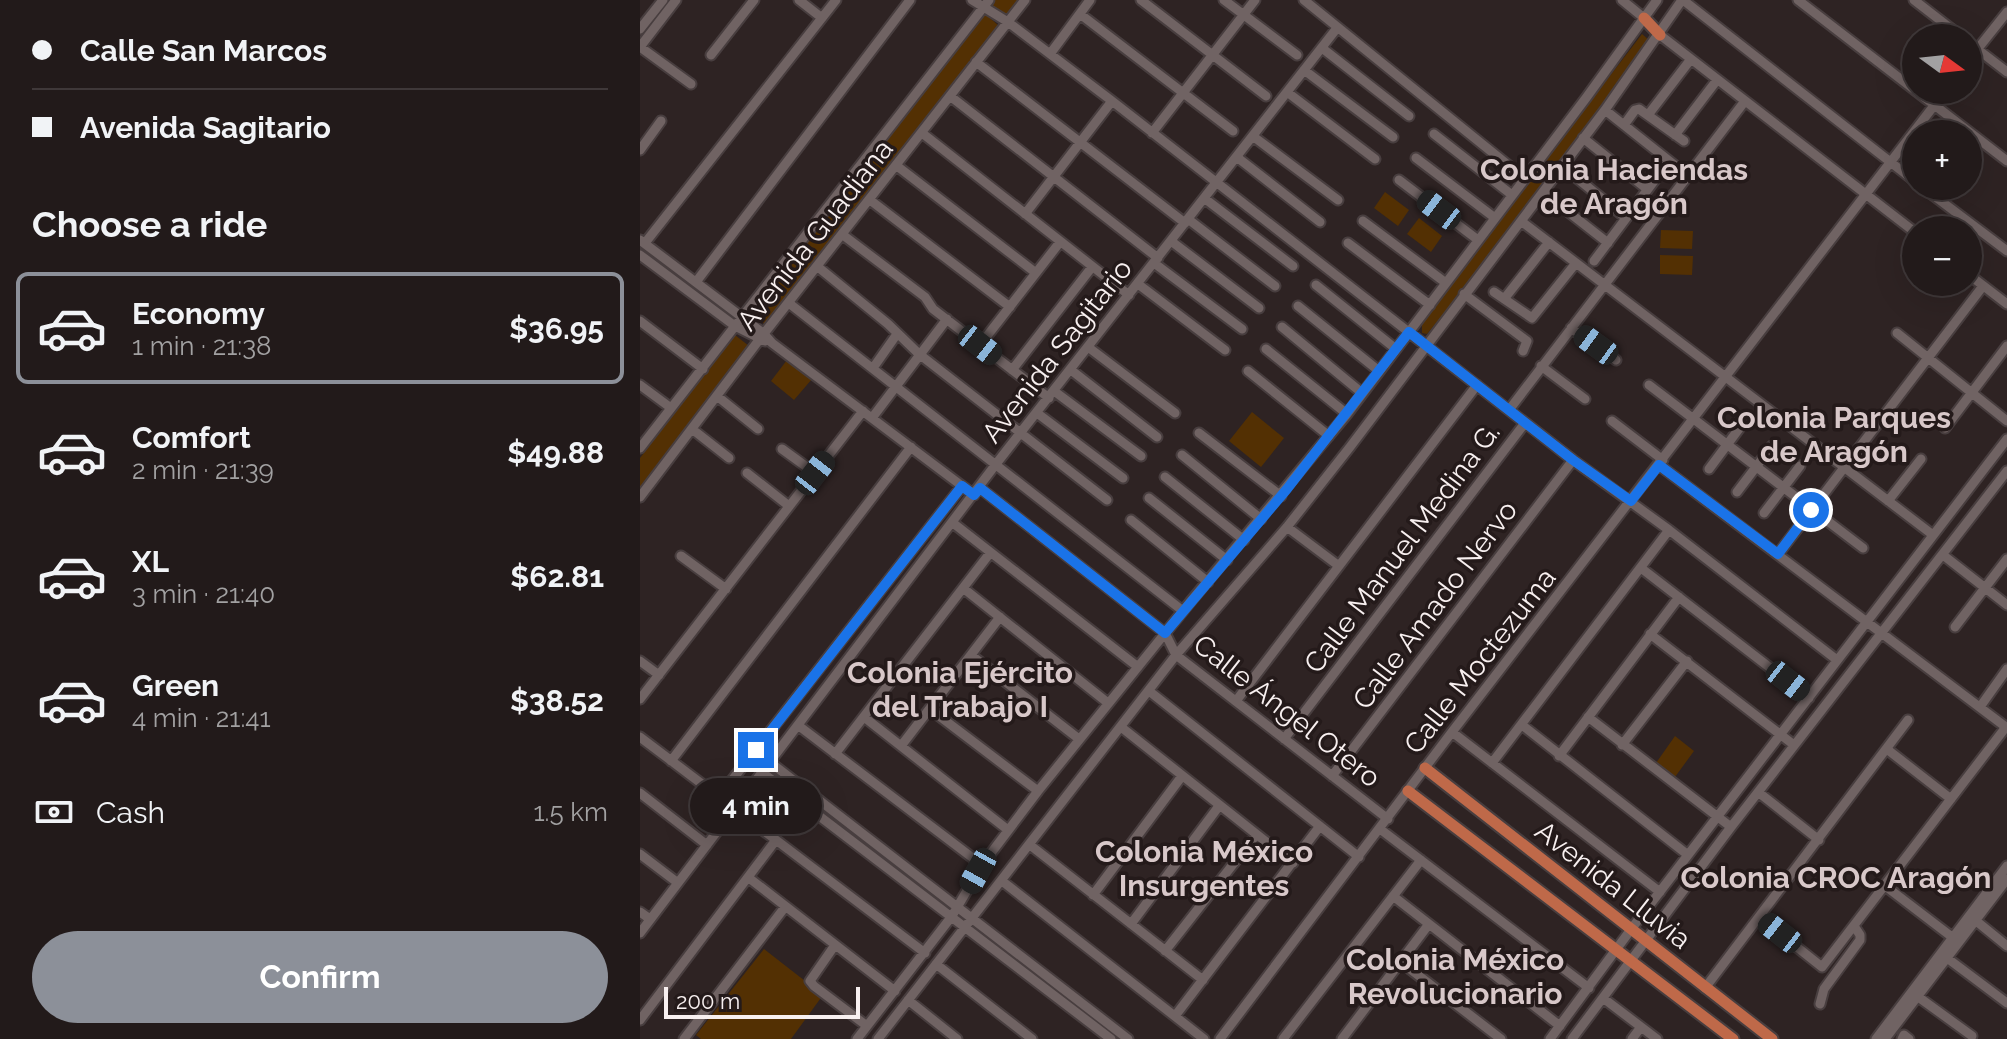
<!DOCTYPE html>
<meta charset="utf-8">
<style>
body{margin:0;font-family:Raleway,sans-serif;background:#2a2323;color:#f1f3f6;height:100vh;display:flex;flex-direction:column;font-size:30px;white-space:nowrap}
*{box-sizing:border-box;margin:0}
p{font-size:26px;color:#a2a1a2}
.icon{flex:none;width:44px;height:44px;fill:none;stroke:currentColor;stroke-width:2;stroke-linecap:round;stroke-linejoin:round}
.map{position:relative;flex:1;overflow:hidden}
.sheet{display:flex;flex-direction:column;background:#221a1a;width:640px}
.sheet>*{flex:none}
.banner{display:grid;align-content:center;height:176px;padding:0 32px;background:#221a1a}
.needle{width:52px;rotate:105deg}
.controls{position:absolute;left:1262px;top:24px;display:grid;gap:16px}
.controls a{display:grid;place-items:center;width:80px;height:80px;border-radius:50%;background:#221a1a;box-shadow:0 8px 32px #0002,0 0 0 2px #3f3839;font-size:40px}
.scale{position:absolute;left:24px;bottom:20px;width:196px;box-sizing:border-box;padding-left:8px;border:4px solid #f8f0f0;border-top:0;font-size:22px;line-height:28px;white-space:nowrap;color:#f8f0f0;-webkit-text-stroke:6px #241a1a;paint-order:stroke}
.end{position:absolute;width:36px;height:36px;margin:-18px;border:10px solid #1a73e8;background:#fff;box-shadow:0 0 0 4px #fff}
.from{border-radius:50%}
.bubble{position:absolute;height:56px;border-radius:28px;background:#221a1a;box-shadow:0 8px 32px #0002,0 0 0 2px #3f3839;font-size:26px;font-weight:700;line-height:56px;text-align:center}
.car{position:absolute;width:24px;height:48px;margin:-24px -12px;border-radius:10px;box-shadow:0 0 6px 2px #0007;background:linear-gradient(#222 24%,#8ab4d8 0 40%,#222 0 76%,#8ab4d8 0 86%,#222 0)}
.banner b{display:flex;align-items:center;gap:28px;height:76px;font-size:30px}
.banner b+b{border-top:2px solid #3f3839}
.banner i{width:20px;height:20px;background:#f1f3f6}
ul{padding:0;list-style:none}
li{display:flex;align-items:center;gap:24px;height:112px;margin:0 16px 12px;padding:0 16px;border:4px solid transparent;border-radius:12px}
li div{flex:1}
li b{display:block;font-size:30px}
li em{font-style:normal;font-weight:700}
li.active{border-color:#8c9099}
li>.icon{width:72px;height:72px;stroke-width:1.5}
h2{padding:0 32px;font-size:36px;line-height:96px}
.pay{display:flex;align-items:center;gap:20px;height:88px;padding:0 32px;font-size:30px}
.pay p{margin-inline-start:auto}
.action{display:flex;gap:16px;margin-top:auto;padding:16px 32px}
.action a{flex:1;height:92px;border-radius:48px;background:#8c9099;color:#fff;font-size:32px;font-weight:700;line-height:92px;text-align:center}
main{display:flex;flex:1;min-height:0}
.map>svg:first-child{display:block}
.green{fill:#533003}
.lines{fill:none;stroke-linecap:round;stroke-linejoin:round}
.minor-casing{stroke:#483e3f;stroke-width:13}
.major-casing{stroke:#483e3f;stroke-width:15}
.minor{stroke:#706363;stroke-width:9}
.major{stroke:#bf6949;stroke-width:11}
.route{stroke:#1a73e8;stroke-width:10}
.labels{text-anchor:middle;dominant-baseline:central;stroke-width:7;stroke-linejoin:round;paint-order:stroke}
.street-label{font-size:28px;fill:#f8f0f0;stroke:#241a1a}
.neighbourhood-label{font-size:30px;font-weight:bold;fill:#d8c8c9;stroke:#241a1a}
</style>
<main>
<section class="sheet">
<div class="banner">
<b><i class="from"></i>Calle San Marcos</b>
<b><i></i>Avenida Sagitario</b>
</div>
<h2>Choose a ride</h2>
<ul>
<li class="active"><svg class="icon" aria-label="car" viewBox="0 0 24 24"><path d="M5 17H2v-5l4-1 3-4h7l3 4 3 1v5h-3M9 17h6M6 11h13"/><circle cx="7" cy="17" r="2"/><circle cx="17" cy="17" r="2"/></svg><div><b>Economy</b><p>1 min · 21:38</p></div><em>$36.95</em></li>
<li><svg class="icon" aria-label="car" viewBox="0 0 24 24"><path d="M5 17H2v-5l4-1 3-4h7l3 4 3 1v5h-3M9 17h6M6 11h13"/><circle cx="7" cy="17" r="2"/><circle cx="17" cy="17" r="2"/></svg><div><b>Comfort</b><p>2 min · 21:39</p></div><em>$49.88</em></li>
<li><svg class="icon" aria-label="car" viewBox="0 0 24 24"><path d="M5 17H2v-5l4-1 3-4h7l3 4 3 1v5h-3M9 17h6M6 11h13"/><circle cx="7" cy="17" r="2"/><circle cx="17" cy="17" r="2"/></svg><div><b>XL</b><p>3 min · 21:40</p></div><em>$62.81</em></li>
<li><svg class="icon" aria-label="car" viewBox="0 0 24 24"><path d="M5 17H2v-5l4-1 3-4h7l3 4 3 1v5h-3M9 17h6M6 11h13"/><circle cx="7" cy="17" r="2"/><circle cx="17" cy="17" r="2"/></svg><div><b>Green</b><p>4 min · 21:41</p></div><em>$38.52</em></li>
</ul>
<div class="pay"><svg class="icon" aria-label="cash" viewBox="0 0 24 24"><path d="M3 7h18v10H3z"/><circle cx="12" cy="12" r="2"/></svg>Cash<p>1.5 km</p></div>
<div class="action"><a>Confirm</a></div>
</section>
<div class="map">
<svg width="1367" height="1039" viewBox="0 0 1367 1039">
<rect width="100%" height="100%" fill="#2e2323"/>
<path class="green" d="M355,0H380L367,16L352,5Z
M343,12L359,26L126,325L110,313Z
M1002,34L1010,41L807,310L787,334L782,333V325L799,299Z
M745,192L769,210L758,226L734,208Z
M779,218L802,236L791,252L767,234Z
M1021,230L1053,231L1052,249L1020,248Z
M1020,255L1053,256L1052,275L1020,274Z
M95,335L109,346L0,487V458Z
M147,360L172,379L154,400L131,381Z
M612,412L644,438L621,467L589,441Z
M1035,736L1054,751L1035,777L1016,763Z
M124,949L183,995L151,1039H61L56,1035Z"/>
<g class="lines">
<defs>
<path id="minor" d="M159,0L182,18
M332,0L368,22L472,101L933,460L1029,530L1197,660
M501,0L626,96
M584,0L657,55
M664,0L884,178
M982,0L1004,18
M1043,0L1276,182
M1158,0L1367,161
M1274,0L1323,38
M440,14L593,131
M0,29L23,0
M1020,35L1276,233
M1328,42L1367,72
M0,47L51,84
M0,47L36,0
M682,48L769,116
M410,54L450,0
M71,55L114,0
M1328,61L1367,12
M336,62L545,223
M664,70L753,137
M647,92L735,159
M310,96L518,258
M965,110L1047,175
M1008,115L1051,59
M984,125L995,110L999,109L1044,141
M282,133L489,295
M512,133L615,0
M794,134L872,195
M1035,135L1077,80
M614,137L698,200
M943,138L1007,189
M0,150L21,121
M598,158L680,222
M776,158L855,218
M257,166L396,273
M922,166L986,218
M759,180L838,240
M1281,186L1367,251
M903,192L968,243
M564,198L653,266
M230,200L370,307
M385,214L472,101
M548,219L635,286
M723,221L806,283
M881,221L1293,535
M203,235L285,297L293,309L409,398
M0,240L124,334L132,343L334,495
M531,241L619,308
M5,243L196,0
M708,243L790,305
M0,255L95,326L125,341
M954,261L1029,161
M514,263L602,329
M178,267L248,324L279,354L467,500
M1328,274L1367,304
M56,282L270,0
M498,284L585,350
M676,285L756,349
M854,292L892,318L936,263
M824,294L887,341L883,351
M864,299L909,242
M150,304L543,611
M658,306L739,371
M0,321L63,369
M642,327L722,393
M931,328L976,360
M1257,333L1367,421
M340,345L420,242
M448,347L535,413
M626,349L707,414
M901,366L945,399
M233,368L257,334
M372,370L452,267
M431,370L517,437
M608,371L689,436
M0,385L31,408
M1009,385L1223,548
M414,391L501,456
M77,396L118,429
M869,410L1105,101
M397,413L483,478
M232,418L307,319
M972,421L1023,460
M1305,428L1367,346
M52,429L89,458
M559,433L641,496
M0,448L349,0
M142,449L175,473
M542,455L621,519
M1019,465L1367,728
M1069,469L1101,426
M107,473L149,506
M525,477L604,540
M340,488L525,633L536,655L748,819
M1097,492L1132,446
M0,497L119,340L385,0
M509,498L587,560
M1248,501L1281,459
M1124,513L1160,466
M491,520L568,582
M313,523L498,667
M647,527L699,566
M1138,554L1343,286
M1303,555L1367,605
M41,556L86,589
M1001,568L1169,698
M323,588L468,703
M1315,627L1367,559
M1010,634L1154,745
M331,655L439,739
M0,661L19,675
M509,691L719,857
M0,699L223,411
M596,701L837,385
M1340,707L1367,669
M290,709L398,791
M224,717L368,830
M948,717L1091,827
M882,725L1048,855
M159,726L342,865
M481,727L653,863
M812,732L1020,892
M0,737L285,953
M644,739L885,423
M982,745L1047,661
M261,746L360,617
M1248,750L1311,799
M195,754L350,553
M919,756L1039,597
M31,761L271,447
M131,763L488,1039
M852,763L1029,530
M123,773L471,1039
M692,776L933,460
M1118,792L1179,840
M0,793L67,845
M78,798L322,486
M740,829L949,988
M390,845L563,980
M0,854L38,883
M109,878L255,991
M362,881L564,1039
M1244,885L1312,937
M453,895L542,776
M753,896L920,1026
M0,912L10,919
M1119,917L1182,967
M1335,920L1367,946
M491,924L579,806
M0,933L356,464L697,28
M195,945L170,981L174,986L227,1026
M525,951L616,835
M1307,958L1367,1003
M761,962L861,1039
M296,964L392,1039
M1182,967L1366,727
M1065,988L1268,720
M1277,996L1332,1036
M963,998L1017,1039
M268,1000L317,1039
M1180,1004L1184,989L1220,940V935L1214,926
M535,1016L680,826
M0,1020L136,840
M44,1039L145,907
M217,1039L312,916L342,865L398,791L551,601L707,414L946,98L1017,0
M238,1039L536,655L647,527L710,447L965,110L1042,0
M580,1039L812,732L1306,90
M643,1039L781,860
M702,1039L789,924
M910,1039L992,928L1367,439
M932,1039L1091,827L1367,471
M992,1039L1001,1027
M1236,1039L1367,866
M1245,1039L1367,879
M1262,1039L1264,1035L1269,1039"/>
<path id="major" d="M1004,18L1020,35
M785,768L1132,1039
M768,791L1093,1039"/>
</defs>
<use href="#minor" class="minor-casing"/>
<use href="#major" class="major-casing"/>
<use href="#minor" class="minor"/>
<use href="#major" class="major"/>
</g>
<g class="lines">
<path class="route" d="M116,750L322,486L334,495L340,488L525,633L647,489L769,332L933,460L991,501L1019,465L1138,554L1171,510"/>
</g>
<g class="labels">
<g class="street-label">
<text transform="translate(175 235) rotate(-52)">Avenida Guadiana</text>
<text transform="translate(417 351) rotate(-52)">Avenida Sagitario</text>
<text transform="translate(762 548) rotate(-53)">Calle Manuel Medina G.</text>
<text transform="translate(795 605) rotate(-53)">Calle Amado Nervo</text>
<text transform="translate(840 661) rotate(-52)">Calle Moctezuma</text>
<text transform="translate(647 711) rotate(38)">Calle Ángel Otero</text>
<text transform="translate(973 885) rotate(38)">Avenida Lluvia</text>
</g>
<g class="neighbourhood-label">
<text x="974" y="169">Colonia Haciendas<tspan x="974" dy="34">de Aragón</tspan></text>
<text x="1194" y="417">Colonia Parques<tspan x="1194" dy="34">de Aragón</tspan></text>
<text x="320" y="672">Colonia Ejército<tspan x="320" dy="34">del Trabajo I</tspan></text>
<text x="564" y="851">Colonia México<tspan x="564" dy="34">Insurgentes</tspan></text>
<text x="1196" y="877">Colonia CROC Aragón</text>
<text x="815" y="959">Colonia México<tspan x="815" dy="34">Revolucionario</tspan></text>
</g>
</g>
</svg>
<div class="controls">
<a><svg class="needle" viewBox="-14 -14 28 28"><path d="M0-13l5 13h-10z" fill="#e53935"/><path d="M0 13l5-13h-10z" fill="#a2a1a2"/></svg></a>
<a>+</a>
<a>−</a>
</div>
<div class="scale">200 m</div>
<i class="end from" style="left:1171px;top:510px"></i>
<i class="end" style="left:116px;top:750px"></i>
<div class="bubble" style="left:50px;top:778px;width:132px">4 min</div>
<i class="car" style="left:799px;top:210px;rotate:307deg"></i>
<i class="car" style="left:340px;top:345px;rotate:128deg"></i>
<i class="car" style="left:956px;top:345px;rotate:306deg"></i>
<i class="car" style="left:175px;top:473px;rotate:38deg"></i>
<i class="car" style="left:1148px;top:681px;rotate:128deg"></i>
<i class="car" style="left:338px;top:871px;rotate:209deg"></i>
<i class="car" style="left:1140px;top:933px;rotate:308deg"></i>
</div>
</main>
